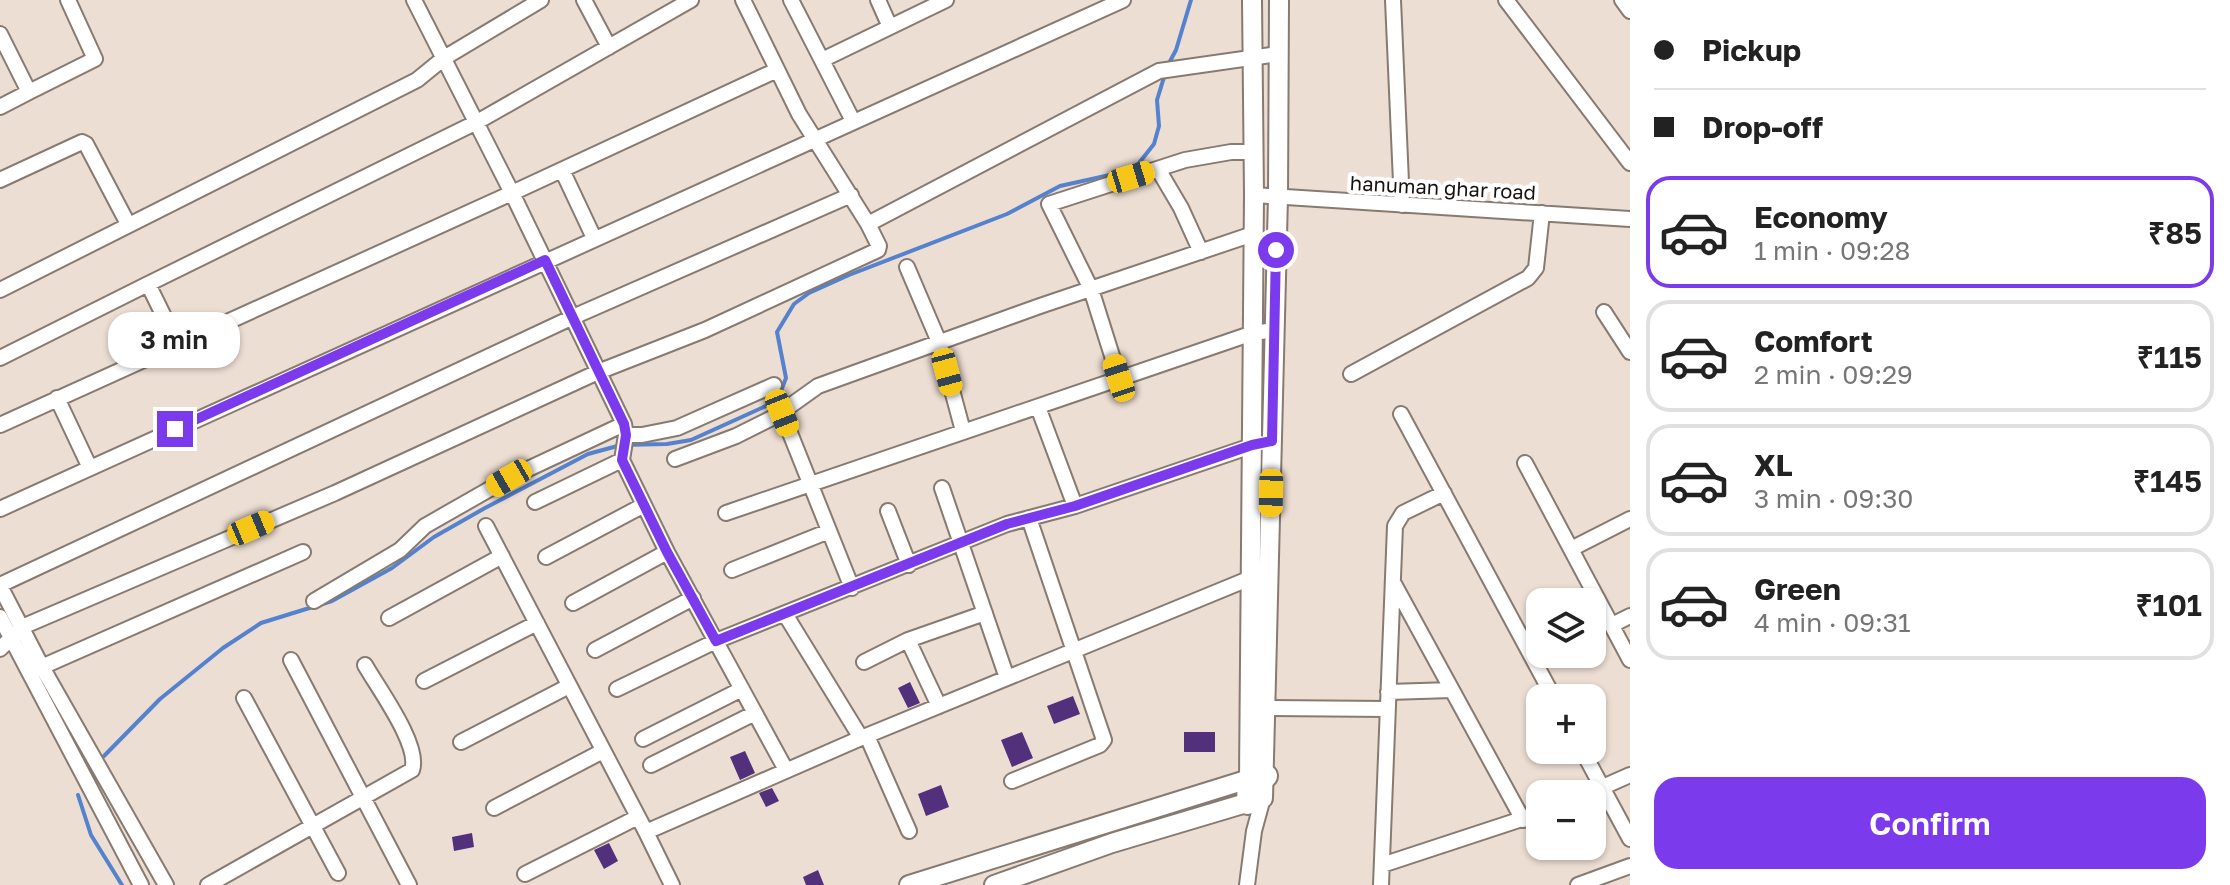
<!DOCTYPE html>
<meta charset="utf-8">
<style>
body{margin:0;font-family:"Golos Text",sans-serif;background:#f2f2f2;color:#222;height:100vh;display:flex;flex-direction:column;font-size:30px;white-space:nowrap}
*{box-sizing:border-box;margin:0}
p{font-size:26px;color:#767676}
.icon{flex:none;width:44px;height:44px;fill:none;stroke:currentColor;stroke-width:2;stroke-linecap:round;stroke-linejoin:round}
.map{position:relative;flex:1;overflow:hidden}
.details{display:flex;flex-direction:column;background:#fff;width:600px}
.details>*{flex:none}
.banner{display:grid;align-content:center;height:176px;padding:0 24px;background:#fff}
.fabs{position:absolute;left:1526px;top:588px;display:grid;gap:16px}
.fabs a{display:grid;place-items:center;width:80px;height:80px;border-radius:16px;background:#fff;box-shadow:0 2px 6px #0004;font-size:40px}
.end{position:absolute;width:36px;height:36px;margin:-18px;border:10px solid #7c3aed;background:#fff;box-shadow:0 0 0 4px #fff}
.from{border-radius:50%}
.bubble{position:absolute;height:56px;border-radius:24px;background:#fff;box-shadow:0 2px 6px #0004;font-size:26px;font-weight:600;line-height:56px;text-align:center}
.car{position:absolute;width:24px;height:48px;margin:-24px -12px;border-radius:10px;box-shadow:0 0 6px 2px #0007;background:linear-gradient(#f5c518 24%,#345 0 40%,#f5c518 0 76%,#345 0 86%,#f5c518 0)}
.banner b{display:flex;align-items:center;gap:28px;height:76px;font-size:30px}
.banner b+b{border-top:2px solid #e0e0e0}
.banner i{width:20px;height:20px;background:#222}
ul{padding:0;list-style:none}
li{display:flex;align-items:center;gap:24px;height:112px;margin:0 16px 12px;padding:0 8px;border:4px solid #e0e0e0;border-radius:24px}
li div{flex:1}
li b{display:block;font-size:30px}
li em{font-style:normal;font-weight:600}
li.current{border-color:#7c3aed}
li>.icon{width:72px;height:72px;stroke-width:1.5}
.action{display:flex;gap:16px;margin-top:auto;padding:16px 24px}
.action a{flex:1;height:92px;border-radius:24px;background:#7c3aed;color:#fff;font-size:32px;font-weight:600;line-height:92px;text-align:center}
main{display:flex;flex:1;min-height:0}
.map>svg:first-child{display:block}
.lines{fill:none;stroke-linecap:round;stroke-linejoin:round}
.stream{stroke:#5582ce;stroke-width:4}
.building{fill:#52307c}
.minor-casing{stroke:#877a70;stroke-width:18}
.major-casing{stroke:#877a70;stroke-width:22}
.highway-casing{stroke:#877a70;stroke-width:26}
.minor{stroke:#fff;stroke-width:14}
.major{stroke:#fff;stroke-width:18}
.highway{stroke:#fff;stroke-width:22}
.route{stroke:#7c3aed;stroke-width:10}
.labels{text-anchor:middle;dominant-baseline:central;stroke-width:8;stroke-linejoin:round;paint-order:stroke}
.street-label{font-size:20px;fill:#17120e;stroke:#fff}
</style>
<main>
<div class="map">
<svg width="1630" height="885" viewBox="0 0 1630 885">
<rect width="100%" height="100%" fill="#edded3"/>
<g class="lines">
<path class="stream" d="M1168,65L1176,50L1191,0
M104,756L160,699L223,648L261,623L332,601L392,568L434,537L485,508L588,454L621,445L667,444L691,440L777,401L786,378L777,332L794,304L809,293L849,275L1007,214L1060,186L1128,171L1139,163L1154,144L1159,126L1157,100L1165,74
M78,795L91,835L122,885"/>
</g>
<path class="building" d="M910,682L920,703L908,708L898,688Z
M1073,696L1080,714L1054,724L1047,706Z
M1022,732L1033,758L1012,767L1001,740Z
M1184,732H1215V752H1184Z
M745,751L755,773L740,780L730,757Z
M941,785L949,807L926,816L918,794Z
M772,788L779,801L766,807L759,793Z
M472,833L474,847L454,851L452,837Z
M609,843L618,861L604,869L594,850Z
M818,870L824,885H806L803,877Z"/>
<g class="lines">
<defs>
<path id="minor" d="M414,0L512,193L624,424L626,435L622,460L667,552L786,770
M584,0L609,47
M791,0L853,121
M878,0L890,27
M1393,0L1402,205
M1506,0L1630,163
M1622,0L1630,11
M0,34L29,92L0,107
M822,60L946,0
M29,92L95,59L68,0
M1158,169L1181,208L1201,252
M562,170L594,238
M0,180L82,142L86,144L128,224
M1254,195L1630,219
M868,224L1159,71L1278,54
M907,267L939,342L963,431
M0,290L417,80L444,58L541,0
M1604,312L1630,352
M177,343L148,284L477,122L691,0
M0,358L148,284
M1351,374L1528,278L1536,268L1542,213
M1119,378L1091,289L1049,204L1185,160L1231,152H1253
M57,398L90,468
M1038,407L1075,506
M782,413L852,588
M1401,414L1554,698
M0,425L512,193L777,70
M626,435H642L677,428L774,385
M675,459L736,436L776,416L818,386L1040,306L1253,234
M1525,463L1630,660
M942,488L1007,678
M535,502L622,460
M0,509L1123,0
M888,511L909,565
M726,513L1253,333L1275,330
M486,526L646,832
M1571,549L1630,519
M546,557L644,505
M732,570L829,531
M1393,582L1523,820
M0,585L573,317L851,195
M0,586L42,667L166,885
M314,601L400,550L425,526L509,478L624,424
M573,603L667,552
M785,614L861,738
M0,617L141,885
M389,618L502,556
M1612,625L1630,616
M908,640L939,706
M0,649L22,627L335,493L598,372L705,330L878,250L879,246L868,224L799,114L743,0
M595,650L693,598
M291,660L409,885
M864,662L908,640L985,613
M37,669L303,552
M424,681L537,623
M617,689L716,641L1007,524L1075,506L1260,443
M1388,692L1452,690
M244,698L338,873
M1267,708L1387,709
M867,736L909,831
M643,739L742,689
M461,742L569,686
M1582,750L1630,839
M651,765L755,713
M1012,781L1100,745L1104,740L1029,518
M1587,794L1630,775
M494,808L603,751
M1382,865L1540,813
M525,874L638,817
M208,885L412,770C421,746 378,688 365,665
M672,885L646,832L861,738L1258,575
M1247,885L1254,831L1263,798
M1381,885L1395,526L1403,513L1444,493
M1578,885L1630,866"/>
<path id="major" d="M909,885L1249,779L1254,195L1252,0
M994,885L1112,843L1263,798L1278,197L1279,0"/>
<path id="highway" d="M1248,803L1249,779L1266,776"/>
</defs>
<use href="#minor" class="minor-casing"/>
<use href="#major" class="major-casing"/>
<use href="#highway" class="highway-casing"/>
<use href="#minor" class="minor"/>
<use href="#major" class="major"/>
<use href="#highway" class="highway"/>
</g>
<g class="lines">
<path class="route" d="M175,429L545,260L624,424L626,435L622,460L667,552L716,641L1007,524L1075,506L1252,445L1272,441L1276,250"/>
</g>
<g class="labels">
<g class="street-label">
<text transform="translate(1443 187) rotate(3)">hanuman ghar road</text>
</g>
</g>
</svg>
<div class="fabs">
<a><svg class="icon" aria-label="layers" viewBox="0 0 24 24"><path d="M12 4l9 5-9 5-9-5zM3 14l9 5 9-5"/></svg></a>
<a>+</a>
<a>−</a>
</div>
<i class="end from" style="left:1276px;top:250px"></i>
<i class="end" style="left:175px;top:429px"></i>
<div class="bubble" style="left:108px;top:312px;width:132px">3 min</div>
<i class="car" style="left:1131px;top:177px;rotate:73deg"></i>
<i class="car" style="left:947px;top:372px;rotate:165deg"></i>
<i class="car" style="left:1119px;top:378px;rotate:342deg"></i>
<i class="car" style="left:782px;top:413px;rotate:158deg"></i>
<i class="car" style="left:509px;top:478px;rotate:240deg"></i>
<i class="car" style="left:1271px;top:493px;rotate:181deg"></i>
<i class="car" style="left:251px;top:528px;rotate:67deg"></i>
</div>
<section class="details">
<div class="banner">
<b><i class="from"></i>Pickup</b>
<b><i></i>Drop-off</b>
</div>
<ul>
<li class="current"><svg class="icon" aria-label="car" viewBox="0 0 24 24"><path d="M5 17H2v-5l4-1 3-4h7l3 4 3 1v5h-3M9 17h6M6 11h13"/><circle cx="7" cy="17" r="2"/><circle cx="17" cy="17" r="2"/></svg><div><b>Economy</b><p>1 min · 09:28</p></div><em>₹85</em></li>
<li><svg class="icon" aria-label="car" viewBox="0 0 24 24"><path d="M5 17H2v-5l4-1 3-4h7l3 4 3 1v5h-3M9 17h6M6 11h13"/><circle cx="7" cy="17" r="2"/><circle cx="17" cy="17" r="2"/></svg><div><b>Comfort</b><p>2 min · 09:29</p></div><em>₹115</em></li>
<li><svg class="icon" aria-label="car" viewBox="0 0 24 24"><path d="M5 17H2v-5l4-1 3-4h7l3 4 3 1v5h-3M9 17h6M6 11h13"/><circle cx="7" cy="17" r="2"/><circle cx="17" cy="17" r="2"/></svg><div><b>XL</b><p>3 min · 09:30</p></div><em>₹145</em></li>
<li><svg class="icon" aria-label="car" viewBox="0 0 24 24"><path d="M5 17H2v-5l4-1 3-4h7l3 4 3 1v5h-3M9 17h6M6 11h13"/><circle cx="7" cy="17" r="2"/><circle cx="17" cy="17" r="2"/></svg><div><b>Green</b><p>4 min · 09:31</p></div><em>₹101</em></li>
</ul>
<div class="action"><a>Confirm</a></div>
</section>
</main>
